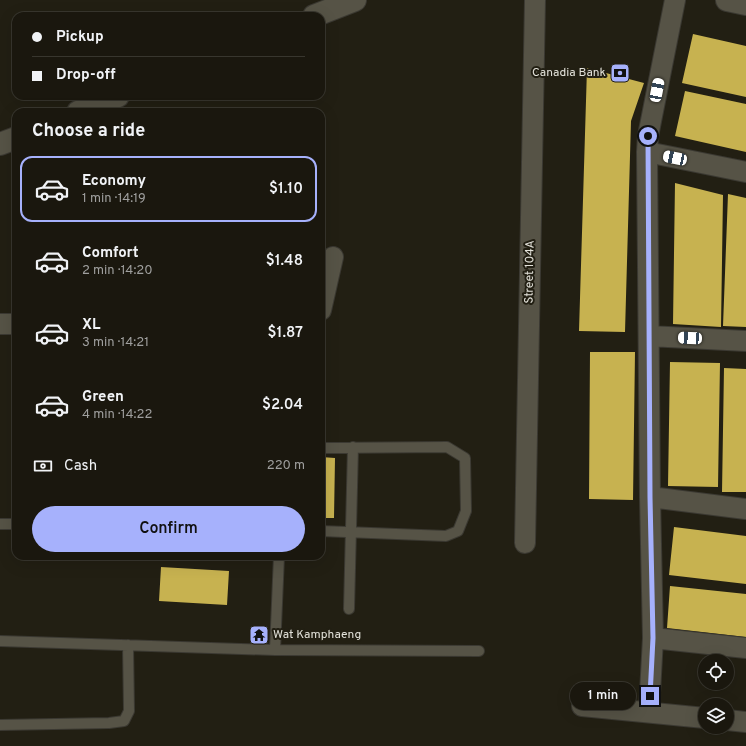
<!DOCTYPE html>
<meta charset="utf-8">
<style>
body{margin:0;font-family:Overpass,sans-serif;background:#232017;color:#f1f3f6;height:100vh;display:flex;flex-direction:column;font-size:15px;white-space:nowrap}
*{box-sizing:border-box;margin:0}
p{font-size:13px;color:#9f9f9e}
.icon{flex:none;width:22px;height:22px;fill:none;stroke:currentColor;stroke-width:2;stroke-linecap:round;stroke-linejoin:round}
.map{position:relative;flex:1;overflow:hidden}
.details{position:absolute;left:12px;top:108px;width:313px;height:452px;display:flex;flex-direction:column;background:#1a170e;border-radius:12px;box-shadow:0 4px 16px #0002,0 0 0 1px #38362e}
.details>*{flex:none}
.banner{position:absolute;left:12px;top:12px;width:313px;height:88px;border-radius:12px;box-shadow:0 4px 16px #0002,0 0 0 1px #38362e;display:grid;align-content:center;height:88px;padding:0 20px;background:#1a170e}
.fabs{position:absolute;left:698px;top:654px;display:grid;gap:8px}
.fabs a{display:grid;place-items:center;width:36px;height:36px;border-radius:50%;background:#1a170e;box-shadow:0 4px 16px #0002,0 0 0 1px #38362e;font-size:20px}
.end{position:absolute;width:18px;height:18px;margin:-9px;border:5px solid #a6b1fc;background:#111;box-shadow:0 0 0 2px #111}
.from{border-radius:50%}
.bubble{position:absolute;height:28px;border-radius:14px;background:#1a170e;box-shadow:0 4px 16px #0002,0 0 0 1px #38362e;font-size:13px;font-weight:600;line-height:28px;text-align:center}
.car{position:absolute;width:12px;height:24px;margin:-12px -6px;border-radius:5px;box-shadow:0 0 3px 1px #0007;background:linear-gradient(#fff 24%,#345 0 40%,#fff 0 76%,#345 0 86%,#fff 0)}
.banner b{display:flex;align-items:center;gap:14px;height:38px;font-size:15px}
.banner b+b{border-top:1px solid #38362e}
.banner i{width:10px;height:10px;background:#f1f3f6}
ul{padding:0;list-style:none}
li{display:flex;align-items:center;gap:12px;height:66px;margin:0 8px 6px;padding:0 12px;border:2px solid transparent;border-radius:12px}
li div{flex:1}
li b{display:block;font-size:15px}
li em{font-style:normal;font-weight:600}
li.on{border-color:#a6b1fc}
li>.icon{width:36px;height:36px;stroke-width:1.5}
h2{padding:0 20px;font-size:18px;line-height:48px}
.pay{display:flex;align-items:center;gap:10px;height:44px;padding:0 20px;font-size:15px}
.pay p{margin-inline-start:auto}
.action{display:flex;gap:8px;margin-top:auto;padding:8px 20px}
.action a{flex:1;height:46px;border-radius:24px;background:#a6b1fc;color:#111;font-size:16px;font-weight:600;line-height:46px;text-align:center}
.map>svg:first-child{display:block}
.building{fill:#c7b250}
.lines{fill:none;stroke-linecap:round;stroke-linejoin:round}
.service-casing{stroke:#3b3932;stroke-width:12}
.minor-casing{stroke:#3b3932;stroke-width:22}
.tertiary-casing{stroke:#3b3932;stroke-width:24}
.service{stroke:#565346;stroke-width:10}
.minor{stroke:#565346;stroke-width:20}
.tertiary{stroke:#565346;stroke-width:22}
.route{stroke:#a6b1fc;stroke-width:5}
.labels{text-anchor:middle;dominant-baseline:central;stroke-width:4;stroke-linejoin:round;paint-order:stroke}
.poi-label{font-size:12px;fill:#e3e2da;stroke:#221f13;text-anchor:end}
.street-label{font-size:12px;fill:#e3e2da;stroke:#221f13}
</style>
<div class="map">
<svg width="746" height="746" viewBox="0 0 746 746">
<rect width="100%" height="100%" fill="#221f13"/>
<path class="building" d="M693,34L746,46V97L682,83Z
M587,68L644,83L631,121L625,332L579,331Z
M685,91L746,104V152L675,136Z
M675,183L723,195L721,327L673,324Z
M728,194L746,198V327L723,326Z
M590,352H635L633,500L589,499Z
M670,362L720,363L718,487L668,486Z
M724,368L746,369V492H722Z
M321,457L335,458L334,518H321Z
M674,527L746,536V584L669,575Z
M161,567L229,571L227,605L159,601Z
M670,586L746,594V637L667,628Z"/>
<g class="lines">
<defs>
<path id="service" d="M321,448L447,447L465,458L466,511L458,531L446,536L321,531
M0,524H16
M349,609L353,447
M0,641L275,650L279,556
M275,650L479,651
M0,725L109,723L124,721L129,711L128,645"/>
<path id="minor" d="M647,152L746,172
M321,310L333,257
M0,324H16
M649,336L746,341
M650,497L746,509
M525,543L535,0
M653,638L746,648
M582,706L705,718
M649,711L653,638L650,497L647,152L648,136L675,0
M727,720L746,722"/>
<path id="tertiary" d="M727,0L746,4
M314,16L355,0
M78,112L118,96
M0,144L16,138"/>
</defs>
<use href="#service" class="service-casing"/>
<use href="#minor" class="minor-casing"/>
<use href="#tertiary" class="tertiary-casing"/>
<use href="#service" class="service"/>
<use href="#minor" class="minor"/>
<use href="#tertiary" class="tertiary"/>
</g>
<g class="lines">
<path class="route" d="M648,136L650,497L653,638L650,696"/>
</g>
<defs>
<symbol id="bank-square" viewBox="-11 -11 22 22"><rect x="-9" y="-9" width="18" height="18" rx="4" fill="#a6b1fc" stroke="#221f13"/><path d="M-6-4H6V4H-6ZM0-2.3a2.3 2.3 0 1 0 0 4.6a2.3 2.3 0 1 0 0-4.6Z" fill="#111"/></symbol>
<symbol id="temple-square" viewBox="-11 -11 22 22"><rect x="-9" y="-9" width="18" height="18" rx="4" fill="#a6b1fc" stroke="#221f13"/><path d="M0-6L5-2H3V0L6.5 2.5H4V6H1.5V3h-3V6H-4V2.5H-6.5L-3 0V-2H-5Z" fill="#111"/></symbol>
</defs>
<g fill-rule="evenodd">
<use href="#bank-square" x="609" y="62" width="22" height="22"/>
<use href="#temple-square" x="248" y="624" width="22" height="22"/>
</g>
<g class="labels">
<g class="poi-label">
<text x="606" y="73">Canadia Bank</text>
<text x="273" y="635" text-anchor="start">Wat Kamphaeng</text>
</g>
<g class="street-label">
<text transform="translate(530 272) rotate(-89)">Street 104A</text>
</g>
</g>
</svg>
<div class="fabs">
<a><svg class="icon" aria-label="locate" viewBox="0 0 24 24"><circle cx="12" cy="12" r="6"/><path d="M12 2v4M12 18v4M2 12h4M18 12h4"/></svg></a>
<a><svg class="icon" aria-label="layers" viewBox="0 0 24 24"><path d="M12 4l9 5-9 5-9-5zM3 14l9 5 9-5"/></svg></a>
</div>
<i class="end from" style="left:648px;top:136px"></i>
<i class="end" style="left:650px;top:696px"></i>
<div class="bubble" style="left:570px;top:682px;width:66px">1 min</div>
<i class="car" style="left:657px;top:90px;rotate:11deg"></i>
<i class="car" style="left:675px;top:158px;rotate:282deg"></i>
<i class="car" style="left:690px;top:338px;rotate:273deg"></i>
<div class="banner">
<b><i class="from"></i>Pickup</b>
<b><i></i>Drop-off</b>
</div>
<section class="details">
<h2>Choose a ride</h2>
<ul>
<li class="on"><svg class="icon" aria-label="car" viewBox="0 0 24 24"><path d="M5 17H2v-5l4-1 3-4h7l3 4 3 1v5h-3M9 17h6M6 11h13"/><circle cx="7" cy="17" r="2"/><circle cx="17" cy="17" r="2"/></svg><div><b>Economy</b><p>1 min · 14:19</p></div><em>$1.10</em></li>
<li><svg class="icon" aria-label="car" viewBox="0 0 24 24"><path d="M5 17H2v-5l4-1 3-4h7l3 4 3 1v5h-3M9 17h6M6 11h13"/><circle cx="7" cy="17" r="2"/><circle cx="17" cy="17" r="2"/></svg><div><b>Comfort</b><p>2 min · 14:20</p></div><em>$1.48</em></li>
<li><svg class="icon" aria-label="car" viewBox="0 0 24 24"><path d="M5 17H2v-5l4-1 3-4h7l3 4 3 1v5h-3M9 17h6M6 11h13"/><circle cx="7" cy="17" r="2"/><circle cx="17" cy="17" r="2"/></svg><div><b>XL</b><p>3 min · 14:21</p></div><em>$1.87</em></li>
<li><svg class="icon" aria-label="car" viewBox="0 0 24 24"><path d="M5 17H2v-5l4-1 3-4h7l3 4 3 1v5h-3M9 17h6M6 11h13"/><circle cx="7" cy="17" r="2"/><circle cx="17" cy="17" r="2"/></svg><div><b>Green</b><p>4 min · 14:22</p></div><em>$2.04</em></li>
</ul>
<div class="pay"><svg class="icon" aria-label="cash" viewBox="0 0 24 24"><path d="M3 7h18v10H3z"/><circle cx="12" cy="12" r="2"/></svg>Cash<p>220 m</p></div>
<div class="action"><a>Confirm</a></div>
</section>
</div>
